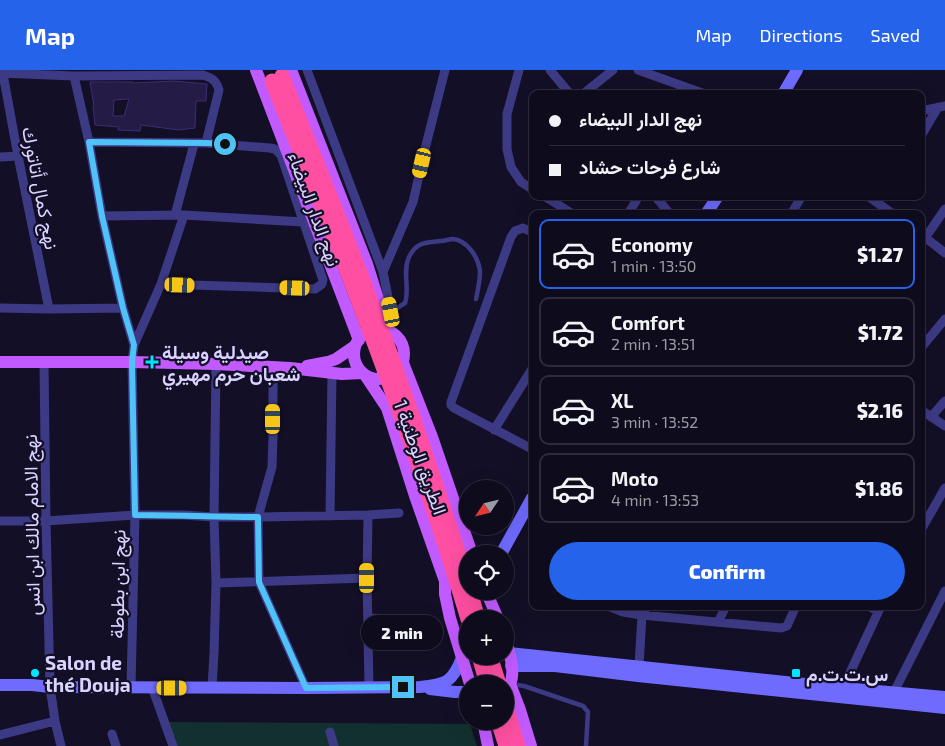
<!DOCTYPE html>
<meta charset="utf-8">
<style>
body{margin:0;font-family:"Exo 2",Vazirmatn,sans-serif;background:#171425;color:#f1f3f6;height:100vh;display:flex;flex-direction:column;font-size:19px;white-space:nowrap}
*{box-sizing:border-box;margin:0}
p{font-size:16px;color:#9b9ba3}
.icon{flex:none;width:28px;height:28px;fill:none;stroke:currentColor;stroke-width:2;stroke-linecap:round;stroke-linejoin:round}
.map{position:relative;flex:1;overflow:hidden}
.drawer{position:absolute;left:529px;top:140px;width:396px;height:400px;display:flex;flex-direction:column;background:#0e0b1c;border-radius:10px;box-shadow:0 5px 20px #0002,0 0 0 1px #2e2b3b}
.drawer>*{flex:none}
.hud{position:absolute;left:529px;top:20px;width:396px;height:110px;border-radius:10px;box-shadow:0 5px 20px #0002,0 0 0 1px #2e2b3b;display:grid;align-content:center;height:110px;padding:0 20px;background:#0e0b1c}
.needle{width:32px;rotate:235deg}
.controls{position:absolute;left:459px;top:410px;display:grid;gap:10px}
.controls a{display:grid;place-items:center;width:55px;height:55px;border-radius:50%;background:#0e0b1c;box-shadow:0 5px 20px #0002,0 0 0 1px #2e2b3b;font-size:25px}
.end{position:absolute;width:22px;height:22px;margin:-11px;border:6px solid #4fc3f7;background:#111;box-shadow:0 0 0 2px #111}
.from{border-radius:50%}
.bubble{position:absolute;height:35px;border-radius:18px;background:#0e0b1c;box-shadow:0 5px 20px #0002,0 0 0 1px #2e2b3b;font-size:16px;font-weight:800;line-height:35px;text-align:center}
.car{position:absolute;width:15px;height:30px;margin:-15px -8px;border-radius:6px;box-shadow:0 0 4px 1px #0007;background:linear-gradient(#f5c518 24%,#345 0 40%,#f5c518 0 76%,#345 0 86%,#f5c518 0)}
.hud b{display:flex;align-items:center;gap:18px;height:48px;font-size:19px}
.hud b+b{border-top:1px solid #2e2b3b}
.hud i{width:12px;height:12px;background:#f1f3f6}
ul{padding:9px 0 0;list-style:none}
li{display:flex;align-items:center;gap:15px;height:70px;margin:0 10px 8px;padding:0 10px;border:2px solid #2e2b3b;border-radius:10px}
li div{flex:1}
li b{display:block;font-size:19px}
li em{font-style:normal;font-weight:800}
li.active{border-color:#2563eb}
li>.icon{width:45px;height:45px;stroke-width:1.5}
.button{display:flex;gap:10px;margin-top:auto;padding:10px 20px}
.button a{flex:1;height:58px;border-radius:30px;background:#2563eb;color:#fff;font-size:20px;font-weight:800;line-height:58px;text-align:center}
header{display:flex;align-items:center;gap:30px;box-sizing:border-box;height:70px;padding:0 25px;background:#2563eb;color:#fff}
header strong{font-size:24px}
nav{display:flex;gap:28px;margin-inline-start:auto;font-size:18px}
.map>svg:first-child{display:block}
.green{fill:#12302f}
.building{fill:#241b47;stroke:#3b2d73;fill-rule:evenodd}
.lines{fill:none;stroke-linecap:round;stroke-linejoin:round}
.lane{stroke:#3d3a85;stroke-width:4.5}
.street{stroke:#3d3a85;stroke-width:9}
.secondary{stroke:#6f6bff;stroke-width:12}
.primary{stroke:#c25bff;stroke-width:12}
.highway{stroke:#ff4fa3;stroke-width:15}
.highway-bridge{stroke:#ff4fa3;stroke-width:15}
.route{stroke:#4fc3f7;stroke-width:6}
.poi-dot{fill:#00e5ff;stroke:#130f26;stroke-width:2}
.labels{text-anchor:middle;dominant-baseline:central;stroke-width:4.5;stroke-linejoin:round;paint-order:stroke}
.street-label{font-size:19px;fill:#d9d4ff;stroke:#130f26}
.poi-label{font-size:19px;font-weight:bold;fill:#d9d4ff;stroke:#130f26;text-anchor:start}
</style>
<header>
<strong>Map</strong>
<nav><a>Map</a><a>Directions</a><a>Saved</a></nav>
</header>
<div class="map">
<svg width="945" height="676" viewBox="0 0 945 676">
<rect width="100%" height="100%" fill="#130f26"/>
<path class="green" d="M166,652L470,654L477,676H175Z"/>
<path class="building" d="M174,11L207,14L206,31H196L195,58L179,60L141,55L140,61L118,60L119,57L95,55L93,36H94L90,12H133V13ZM129,29L124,46H113L114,30Z"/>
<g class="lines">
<path class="lane" d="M391,242L405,233C410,218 402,202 409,187C417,171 426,173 441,171C445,171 449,169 453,169C467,170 479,188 480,202C480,211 478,220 476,229
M511,614L524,616L583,636L588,642L586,676"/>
<path class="street" d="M307,0L383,202L391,242L388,261
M519,0L507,44V79L511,97L521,112L532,119
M550,0L570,24
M638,0L705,24
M0,3L74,6L203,5C212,8 216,10 219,20L206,73
M3,4L18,86L49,239
M74,6L89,72L102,146L123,238L134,275L132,292L135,445L131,617
M583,24L613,0
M921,41L945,36
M921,66L938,37
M89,72L206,73L270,78L275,79L281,85L323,210L322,214L315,219L161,214
M0,87L18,86
M544,126L573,144
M655,126L670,144
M868,126L893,144
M628,144L639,126
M791,144L802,126
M175,145L194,74
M102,146L184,145L303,152
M532,162L523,158L515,161L511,167L451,332V335L454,338L532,379
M922,165L945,183
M921,174L945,139
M383,202L413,132L425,79L445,0
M0,238L49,239L123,238
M134,275L161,214L184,145
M921,278L945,249
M44,293L46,451L50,617L55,651L61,676
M273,297V366L272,397L258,447L259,512L306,618
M921,340L945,356
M931,347L945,331
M494,360L532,299
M368,445L367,508L369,618
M330,446L332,303
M0,451H46L135,445H183L214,447H258L368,445L399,443
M921,460L945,418
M216,513L367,508
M608,536L623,542L642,545L781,558L787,556L796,536
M868,536L878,541
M368,548L421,550
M718,552L726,536
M639,596L642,545L647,536
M152,617L173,676
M212,618L214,583L216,513L214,447L216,294
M841,622L881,536
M894,622L945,521
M330,662L334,676
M112,664L116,676
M0,665L55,651"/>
<path class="secondary" d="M783,24L797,0
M706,144L718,126
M501,484L532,428
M509,583L843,618L945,627
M511,596H555L638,606L945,638
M0,615H32L50,617L306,618L420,617C446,614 452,613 462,588
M430,619L455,622H468"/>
<path class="primary" d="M256,0L359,270
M291,0L367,194L382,242L383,255
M354 284a25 25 0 1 1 50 0a25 25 0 1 1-50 0Z
M0,292H132L216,294L290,298L342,304L362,303
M403,293L432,367L472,484
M307,296L328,292L336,289L355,276
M365,305L387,338L415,426L445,511
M449,506L445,513V524L450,548L470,614
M486,521L498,549
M505,569C509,581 516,601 510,614L505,617
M510,614L520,640L531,676
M483,651L488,676"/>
<path class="highway" d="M470,521L478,549
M479,586L487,614
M490,586L499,614
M505,634L518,676
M498,651L506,676"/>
<path class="highway-bridge" d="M282,6C307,68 332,130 356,192C397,298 434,406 468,514
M272,11C343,188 413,366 468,549"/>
</g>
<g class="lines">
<path class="route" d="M225,74L206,73L89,72L102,146L123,238L134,275L132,292L135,445C176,445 217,447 258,447L259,512L306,618L403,617"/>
</g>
<g class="poi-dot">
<path d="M149.5 284.5h5v5h5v5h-5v5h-5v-5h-5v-5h5z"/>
<circle cx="35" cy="603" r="5"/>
<rect x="791" y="598" width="10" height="10" rx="2.5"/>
</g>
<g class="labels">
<g class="street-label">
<text transform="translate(41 118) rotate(79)">نهج كمال أتاتورك</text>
<text transform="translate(315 139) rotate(70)">نهج الدار البيضاء</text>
<text transform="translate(421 387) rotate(70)">الطريق الوطنية 1</text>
<text transform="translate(31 455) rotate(-91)">نهج الامام مالك ابن انس</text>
<text transform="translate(117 514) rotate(-89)">نهج ابن بطوطة</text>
</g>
<g class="poi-label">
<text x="162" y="281">صيدلية وسيلة<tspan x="162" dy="22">شعبان حرم مهيري</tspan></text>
<text x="45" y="592">Salon de<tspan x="45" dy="22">thé Douja</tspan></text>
<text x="806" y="603">س.ت.ت.م</text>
</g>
</g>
</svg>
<div class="controls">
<a><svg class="needle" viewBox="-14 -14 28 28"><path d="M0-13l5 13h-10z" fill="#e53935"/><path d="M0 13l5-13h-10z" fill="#9b9ba3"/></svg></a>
<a><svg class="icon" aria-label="locate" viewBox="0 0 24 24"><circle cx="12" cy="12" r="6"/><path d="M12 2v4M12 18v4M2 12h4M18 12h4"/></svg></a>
<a>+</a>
<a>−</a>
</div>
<i class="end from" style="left:225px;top:74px"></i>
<i class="end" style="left:403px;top:617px"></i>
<div class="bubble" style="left:361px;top:545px;width:82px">2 min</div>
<i class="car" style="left:422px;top:93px;rotate:193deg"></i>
<i class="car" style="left:180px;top:215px;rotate:92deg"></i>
<i class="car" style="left:295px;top:218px;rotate:272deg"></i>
<i class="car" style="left:391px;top:242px;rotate:349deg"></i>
<i class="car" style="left:273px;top:349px;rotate:0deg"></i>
<i class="car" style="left:367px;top:508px;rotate:0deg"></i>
<i class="car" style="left:172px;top:618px;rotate:90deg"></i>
<div class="hud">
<b><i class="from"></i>نهج الدار البيضاء</b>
<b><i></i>شارع فرحات حشاد</b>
</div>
<section class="drawer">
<ul>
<li class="active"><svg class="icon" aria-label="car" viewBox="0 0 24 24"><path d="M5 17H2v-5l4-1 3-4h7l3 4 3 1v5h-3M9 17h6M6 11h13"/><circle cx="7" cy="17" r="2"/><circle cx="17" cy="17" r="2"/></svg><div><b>Economy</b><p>1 min · 13:50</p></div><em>$1.27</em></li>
<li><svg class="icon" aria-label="car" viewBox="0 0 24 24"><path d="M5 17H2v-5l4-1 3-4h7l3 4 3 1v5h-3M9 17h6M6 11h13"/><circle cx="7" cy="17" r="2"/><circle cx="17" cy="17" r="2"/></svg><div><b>Comfort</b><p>2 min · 13:51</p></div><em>$1.72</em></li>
<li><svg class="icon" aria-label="car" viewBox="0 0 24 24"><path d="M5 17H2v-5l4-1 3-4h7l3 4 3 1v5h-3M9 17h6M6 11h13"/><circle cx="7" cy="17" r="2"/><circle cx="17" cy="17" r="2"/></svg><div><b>XL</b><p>3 min · 13:52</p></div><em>$2.16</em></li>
<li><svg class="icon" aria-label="car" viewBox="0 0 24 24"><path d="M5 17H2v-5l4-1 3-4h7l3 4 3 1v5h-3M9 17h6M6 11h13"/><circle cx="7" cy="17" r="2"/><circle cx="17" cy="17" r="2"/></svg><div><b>Moto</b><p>4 min · 13:53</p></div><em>$1.86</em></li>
</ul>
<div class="button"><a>Confirm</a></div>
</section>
</div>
